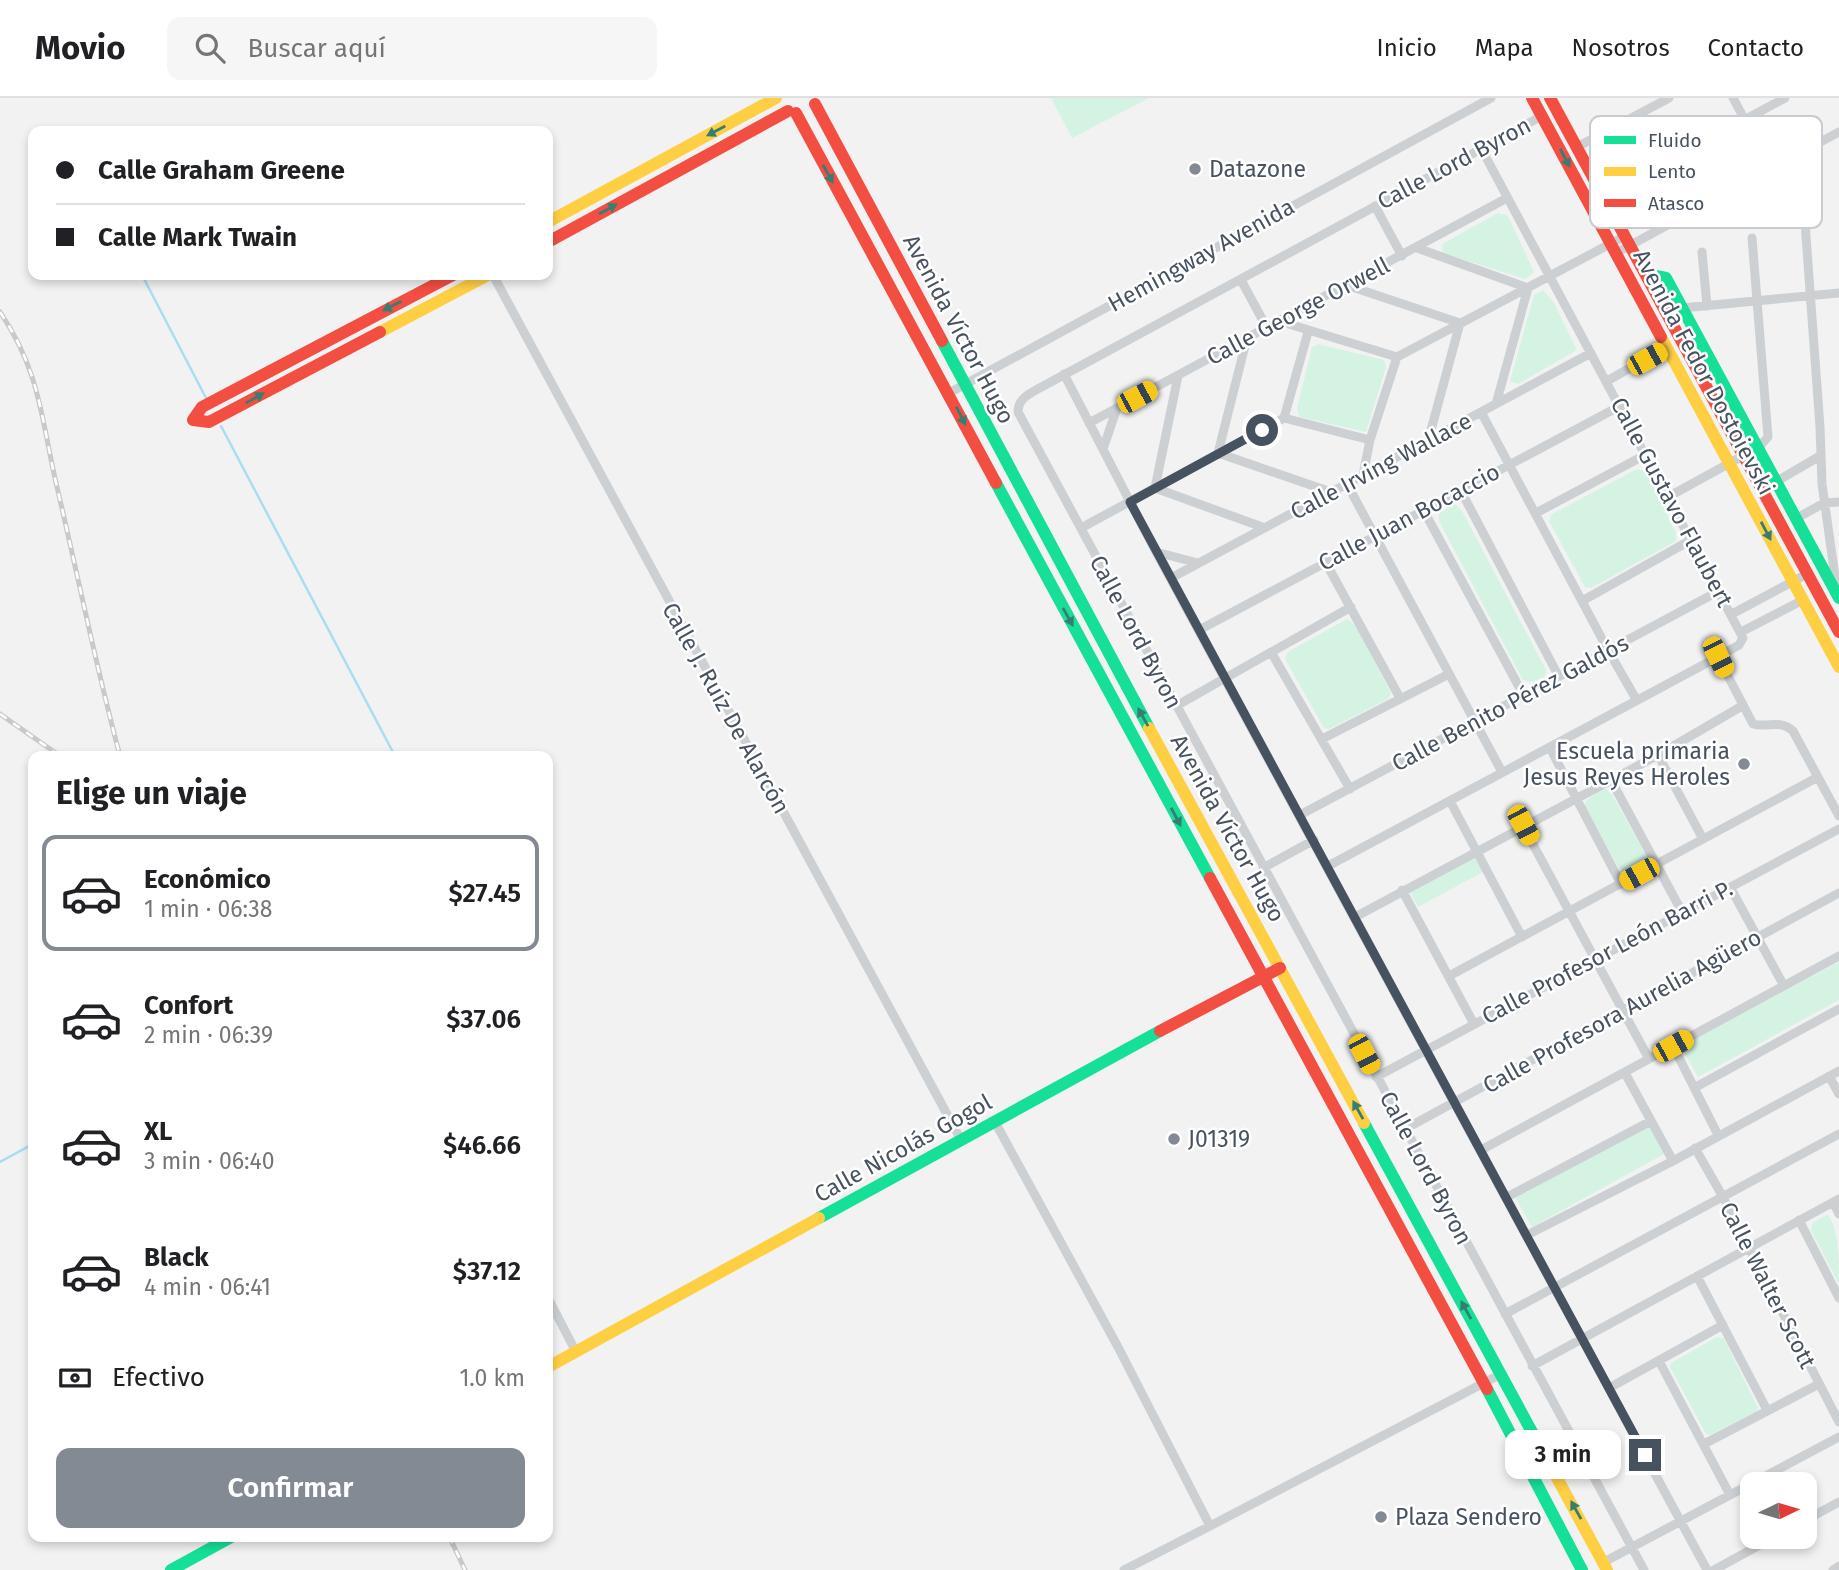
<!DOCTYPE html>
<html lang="es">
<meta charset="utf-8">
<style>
body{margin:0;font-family:"Fira Sans",sans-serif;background:#f6f6f6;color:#202124;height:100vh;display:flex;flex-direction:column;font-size:26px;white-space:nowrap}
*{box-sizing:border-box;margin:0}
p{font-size:23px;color:#757577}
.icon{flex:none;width:38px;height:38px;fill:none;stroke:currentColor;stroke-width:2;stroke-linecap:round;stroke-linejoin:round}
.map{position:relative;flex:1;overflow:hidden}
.details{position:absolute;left:28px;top:653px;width:525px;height:791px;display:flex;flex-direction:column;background:#fff;border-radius:14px;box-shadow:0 4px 10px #0003}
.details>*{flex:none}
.banner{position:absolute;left:28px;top:28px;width:525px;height:154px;border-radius:14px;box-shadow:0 4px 10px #0003;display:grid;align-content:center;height:154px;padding:0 28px;background:#fff}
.needle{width:46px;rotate:85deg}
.tools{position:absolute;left:1740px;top:1374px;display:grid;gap:14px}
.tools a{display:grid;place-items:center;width:77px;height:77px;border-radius:14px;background:#fff;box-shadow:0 4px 10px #0003;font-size:35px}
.end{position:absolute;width:32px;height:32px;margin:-16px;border:9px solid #475260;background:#fff;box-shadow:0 0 0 4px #fff}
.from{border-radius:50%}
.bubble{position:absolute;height:49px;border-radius:14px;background:#fff;box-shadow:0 4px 10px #0003;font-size:23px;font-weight:600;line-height:49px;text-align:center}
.car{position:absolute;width:21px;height:42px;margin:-21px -10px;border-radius:9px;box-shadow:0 0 5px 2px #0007;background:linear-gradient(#f5c518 24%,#345 0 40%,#f5c518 0 76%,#345 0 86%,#f5c518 0)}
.banner b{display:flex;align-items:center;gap:24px;height:66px;font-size:26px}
.banner b+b{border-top:2px solid #e0e0e0}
.banner i{width:18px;height:18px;background:#202124}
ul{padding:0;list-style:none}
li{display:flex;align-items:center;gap:21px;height:116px;margin:0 14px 10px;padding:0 14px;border:4px solid transparent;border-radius:14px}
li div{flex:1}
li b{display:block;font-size:26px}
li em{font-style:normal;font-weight:600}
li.on{border-color:#838a93}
li>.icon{width:63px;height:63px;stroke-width:1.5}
h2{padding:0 28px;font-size:32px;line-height:84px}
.pay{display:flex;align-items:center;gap:18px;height:77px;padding:0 28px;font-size:26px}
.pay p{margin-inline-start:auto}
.button{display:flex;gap:14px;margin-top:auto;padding:14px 28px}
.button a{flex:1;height:80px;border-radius:14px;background:#838a93;color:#fff;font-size:28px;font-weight:600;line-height:80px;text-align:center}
header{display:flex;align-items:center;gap:42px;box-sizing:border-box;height:98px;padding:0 35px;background:#fff;border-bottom:2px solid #e0e0e0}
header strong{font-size:33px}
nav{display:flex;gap:38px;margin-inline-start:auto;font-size:24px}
.search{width:490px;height:63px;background:#f6f6f6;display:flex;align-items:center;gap:18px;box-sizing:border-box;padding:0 24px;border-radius:14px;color:#757577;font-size:26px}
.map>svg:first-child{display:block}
.green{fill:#d5f3e3}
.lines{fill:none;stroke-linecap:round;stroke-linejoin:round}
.stream{stroke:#a8ddf2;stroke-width:2.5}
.street{stroke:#cdd0d3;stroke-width:9}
.fast{stroke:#16e098;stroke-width:12}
.slow{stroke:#ffcf43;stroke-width:12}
.jam{stroke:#f24e42;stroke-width:12}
.rail-casing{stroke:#c8c9cc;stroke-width:5}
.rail{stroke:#fff;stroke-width:2.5;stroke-dasharray:8;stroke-linecap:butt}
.oneway{fill:#387d71}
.route{stroke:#475260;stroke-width:9}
.poi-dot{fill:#838a93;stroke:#fff;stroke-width:2.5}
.labels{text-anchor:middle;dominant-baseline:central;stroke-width:5;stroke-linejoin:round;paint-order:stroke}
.street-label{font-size:23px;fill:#475260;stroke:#fff}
.poi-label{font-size:23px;fill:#475260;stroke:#fff;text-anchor:start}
.key{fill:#fff;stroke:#c8cbcf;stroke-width:2}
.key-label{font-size:19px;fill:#475260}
</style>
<header>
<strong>Movio</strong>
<div class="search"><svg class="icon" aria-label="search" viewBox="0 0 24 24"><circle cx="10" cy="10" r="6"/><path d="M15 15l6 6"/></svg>Buscar aquí</div>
<nav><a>Inicio</a><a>Mapa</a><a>Nosotros</a><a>Contacto</a></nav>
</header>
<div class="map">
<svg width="1839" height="1472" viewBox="0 0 1839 1472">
<rect width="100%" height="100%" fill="#f2f2f2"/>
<path class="green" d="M1051,0H1149L1072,40Z
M1498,115L1508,118L1534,174L1525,181L1443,155L1442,146Z
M1543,192L1554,205L1577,252L1518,286L1510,283L1534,197Z
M1318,246L1384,262L1386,269L1366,334L1300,319L1297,311L1312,249Z
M1637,371L1646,373L1676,435V443L1591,490L1585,489L1549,423L1552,416Z
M1455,406L1462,413L1546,572L1545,579L1531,584L1523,582L1439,423V415Z
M1347,521L1356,528L1391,595L1388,601L1329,631L1324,630L1285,561L1288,554Z
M1603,690L1610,693L1647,759L1642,764L1624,773L1618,769L1584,707L1587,702Z
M1473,757L1483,774L1418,809L1409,792Z
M1839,864V902L1698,979L1681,948Z
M1649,1026L1664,1056L1532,1129L1515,1099Z
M1827,1117C1839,1127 1839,1165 1839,1186L1811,1132L1812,1125Z
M1717,1239L1724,1241L1758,1310L1757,1313L1710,1337L1706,1336L1670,1269L1671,1265Z"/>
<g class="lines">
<path class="stream" d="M142,177L206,300
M221,328L395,658
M0,1064L33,1046"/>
<path class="street" d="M1733,0L1771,71
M1542,18L1036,292C1027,297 1018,302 1018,314L1644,1472
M1577,49L1669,0
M1603,98L1785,0
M1375,108L1402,158
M1804,111L1820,329L1822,386L1837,493
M1417,150L1528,190L1496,306
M1702,154L1707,208
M1616,155L1839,34
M493,177L961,1042
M1241,182L1267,230
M1346,187L1460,225L1428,343
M1682,210L1839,195
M1279,223L1397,259L1625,138
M1247,240L1218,355L1331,394
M1064,276L1156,454L1707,1472
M1178,278L1155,390L1265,430
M1607,283L1667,249
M949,295L1491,0
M1481,314L1608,552L1636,601
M1284,320L1308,234
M1089,325L1507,100
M1103,351L1117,310
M1363,377L1370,342L1397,259
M1777,383L1820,358
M1347,386L1502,674
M1461,393L1559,579
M1668,399L1759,349L1768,339L1752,140
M1424,413L1524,598
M1536,415L1645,357
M1797,420L1824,405L1839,404
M1081,430L1284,320L1370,342
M1156,454L1198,465
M1326,465L1400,600
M1171,480L1591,255
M1582,503L1691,442
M1732,516L1807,476
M1199,532L1620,308
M1741,534L1803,502
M1271,554L1350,691
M1718,559L1753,626C1768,630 1780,621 1793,633L1839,718
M1176,608L1351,509
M1322,641L1449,576
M1550,650L1621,786
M1658,657L1703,741
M1611,682L1682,814
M1450,703L1522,839
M1300,717L1719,493
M1523,728L1649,961
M1328,768L1718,559L1739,547L1743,540L1481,50
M1263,770L1314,742
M1730,789L1784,888
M1402,792L1474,926
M1355,819L1658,657L1742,608
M1449,878L1818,679
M1673,948L1718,1037
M1625,975L1673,1063
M1829,978L1839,996
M1376,979L1839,731
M1694,990L1839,911
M995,1024L1118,1249L1210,1428L1501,1276
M1405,1031L1839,795
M1695,1050L1723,1099L1839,1324
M1481,1052L1839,858
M1507,1099L1651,1023
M1833,1104L1839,1116
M1799,1122L1839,1200
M1527,1137L1673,1063L1839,973
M1697,1178L1767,1312
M548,1200L576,1254
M1505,1216L1839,1036
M1659,1263L1730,1397
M1532,1268L1839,1101
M1609,1290L1723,1227
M1704,1346L1819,1286
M1804,1423L1839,1404
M1604,1464L1839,1339
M1124,1472L1210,1428
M1714,1472L1776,1438
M1833,1472L1839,1468"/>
<path class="fast" d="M1646,176L1666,180L1839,500
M942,243L1149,630
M996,385L1210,780
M1364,1025L1538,1345
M819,1120L1160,933
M1487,1291L1582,1472
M171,1472L233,1438"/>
<path class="slow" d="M548,124L776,0
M380,234L488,177
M1661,239L1839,569
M1149,630L1364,1025
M548,1269L819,1120
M1538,1345L1607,1472"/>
<path class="jam" d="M1532,0L1661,239
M1550,0L1839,534
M815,6L942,243
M796,15L996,385
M548,144L788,13
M380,234L209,324L193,322L202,309L453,177
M1210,780L1487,1291
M1160,933L1280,870"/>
<defs>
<path id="rail" d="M0,214C41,275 41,321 57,389C78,478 96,569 120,658
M0,616L60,658
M449,1438L465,1472"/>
</defs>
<use href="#rail" class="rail-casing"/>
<use href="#rail" class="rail"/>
</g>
<defs><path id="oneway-solid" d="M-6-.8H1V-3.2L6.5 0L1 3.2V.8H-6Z" transform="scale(1.75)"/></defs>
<g class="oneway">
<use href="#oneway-solid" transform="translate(716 33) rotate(152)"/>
<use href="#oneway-solid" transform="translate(1565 60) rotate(62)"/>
<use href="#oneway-solid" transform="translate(828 76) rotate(61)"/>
<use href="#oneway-solid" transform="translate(608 111) rotate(-29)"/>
<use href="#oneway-solid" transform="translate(392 208) rotate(153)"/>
<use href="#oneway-solid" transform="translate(255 300) rotate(-29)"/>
<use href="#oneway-solid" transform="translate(961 318) rotate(63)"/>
<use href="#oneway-solid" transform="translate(1766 433) rotate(62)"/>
<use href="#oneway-solid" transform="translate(1068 519) rotate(61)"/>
<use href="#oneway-solid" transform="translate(1143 619) rotate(-119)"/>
<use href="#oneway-solid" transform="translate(1176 719) rotate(62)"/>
<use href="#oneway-solid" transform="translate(1358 1012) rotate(-119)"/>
<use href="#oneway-solid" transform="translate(1466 1212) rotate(-119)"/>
<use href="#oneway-solid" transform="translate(1576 1412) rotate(-119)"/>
</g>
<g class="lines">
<path class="route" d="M1262,332L1130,404L1645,1357"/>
</g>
<g class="poi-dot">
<circle cx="1195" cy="71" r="7"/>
<circle cx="1744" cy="666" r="7"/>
<circle cx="1174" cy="1041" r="7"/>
<circle cx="1381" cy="1419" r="7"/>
</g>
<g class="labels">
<g class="street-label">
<text transform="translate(1454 65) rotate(-28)">Calle Lord Byron</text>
<text transform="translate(1201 157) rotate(-29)">Hemingway Avenida</text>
<text transform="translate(1298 213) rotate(-28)">Calle George Orwell</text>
<text transform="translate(959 231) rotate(62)">Avenida Víctor Hugo</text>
<text transform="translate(1704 274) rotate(62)">Avenida Fedor Dostoievski</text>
<text transform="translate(1381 368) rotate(-28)">Calle Irving Wallace</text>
<text transform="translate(1672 404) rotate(62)">Calle Gustavo Flaubert</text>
<text transform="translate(1409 419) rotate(-28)">Calle Juan Bocaccio</text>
<text transform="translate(1136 534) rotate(62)">Calle Lord Byron</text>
<text transform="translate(1510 605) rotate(-28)">Calle Benito Pérez Galdós</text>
<text transform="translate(726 610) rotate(61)">Calle J. Ruíz De Alarcón</text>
<text transform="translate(1228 730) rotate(61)">Avenida Víctor Hugo</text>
<text transform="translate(1607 854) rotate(-28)">Calle Profesor León Barri P.</text>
<text transform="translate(1622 913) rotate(-29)">Calle Profesora Aurelia Agüero</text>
<text transform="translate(903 1050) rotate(-29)">Calle Nicolás Gogol</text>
<text transform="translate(1426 1070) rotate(62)">Calle Lord Byron</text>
<text transform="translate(1768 1187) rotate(63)">Calle Walter Scott</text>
</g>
<g class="poi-label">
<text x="1209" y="71">Datazone</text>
<text x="1730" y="653" text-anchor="end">Escuela primaria<tspan x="1730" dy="26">Jesus Reyes Heroles</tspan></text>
<text x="1188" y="1041">J01319</text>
<text x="1395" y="1419">Plaza Sendero</text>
</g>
</g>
<rect x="1590" y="18" width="232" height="112" rx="10" class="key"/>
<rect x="1604" y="38" width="32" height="8" fill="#16e098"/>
<rect x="1604" y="69" width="32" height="9" fill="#ffcf43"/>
<rect x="1604" y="101" width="32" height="8" fill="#f24e42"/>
<g class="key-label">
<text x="1648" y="49">Fluido</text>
<text x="1648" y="80">Lento</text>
<text x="1648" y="112">Atasco</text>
</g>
</svg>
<div class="tools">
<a><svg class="needle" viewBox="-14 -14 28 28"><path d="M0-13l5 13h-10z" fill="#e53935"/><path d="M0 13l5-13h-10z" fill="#757577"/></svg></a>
</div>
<i class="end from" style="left:1262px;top:332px"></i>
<i class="end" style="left:1645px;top:1357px"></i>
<div class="bubble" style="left:1505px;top:1332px;width:116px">3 min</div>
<i class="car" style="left:1647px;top:261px;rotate:61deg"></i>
<i class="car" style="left:1137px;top:299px;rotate:62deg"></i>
<i class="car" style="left:1718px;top:559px;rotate:154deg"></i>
<i class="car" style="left:1523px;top:727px;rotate:152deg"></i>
<i class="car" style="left:1639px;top:776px;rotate:241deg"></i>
<i class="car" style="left:1673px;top:948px;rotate:61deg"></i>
<i class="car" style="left:1364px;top:956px;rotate:152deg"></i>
<div class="banner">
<b><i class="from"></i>Calle Graham Greene</b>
<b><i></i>Calle Mark Twain</b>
</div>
<section class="details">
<h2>Elige un viaje</h2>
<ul>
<li class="on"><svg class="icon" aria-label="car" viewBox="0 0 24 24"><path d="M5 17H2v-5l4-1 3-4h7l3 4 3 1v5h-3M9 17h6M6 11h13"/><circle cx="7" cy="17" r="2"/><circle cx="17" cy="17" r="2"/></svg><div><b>Económico</b><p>1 min · 06:38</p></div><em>$27.45</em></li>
<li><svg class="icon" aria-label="car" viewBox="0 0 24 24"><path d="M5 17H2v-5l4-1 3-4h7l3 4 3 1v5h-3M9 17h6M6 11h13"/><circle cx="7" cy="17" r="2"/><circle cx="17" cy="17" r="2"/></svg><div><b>Confort</b><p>2 min · 06:39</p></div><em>$37.06</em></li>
<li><svg class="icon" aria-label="car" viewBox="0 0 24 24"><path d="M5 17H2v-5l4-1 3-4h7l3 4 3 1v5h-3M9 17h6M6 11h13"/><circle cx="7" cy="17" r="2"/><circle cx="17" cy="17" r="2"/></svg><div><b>XL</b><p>3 min · 06:40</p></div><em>$46.66</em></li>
<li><svg class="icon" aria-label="car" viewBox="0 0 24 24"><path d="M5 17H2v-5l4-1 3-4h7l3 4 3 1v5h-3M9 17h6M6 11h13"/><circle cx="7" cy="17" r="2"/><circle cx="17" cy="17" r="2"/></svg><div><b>Black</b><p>4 min · 06:41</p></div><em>$37.12</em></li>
</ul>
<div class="pay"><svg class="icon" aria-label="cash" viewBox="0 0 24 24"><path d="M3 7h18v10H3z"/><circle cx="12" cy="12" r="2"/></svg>Efectivo<p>1.0 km</p></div>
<div class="button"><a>Confirmar</a></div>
</section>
</div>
